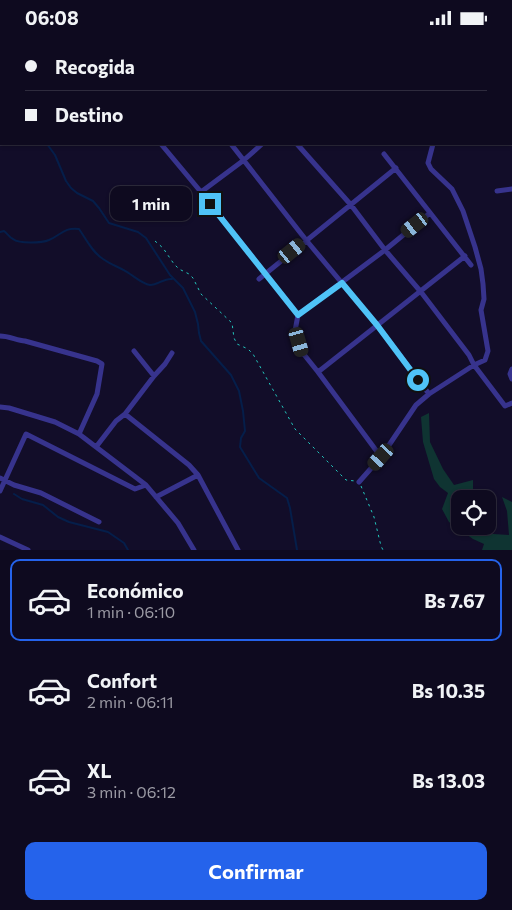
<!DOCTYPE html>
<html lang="es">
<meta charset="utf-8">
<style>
body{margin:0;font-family:Commissioner,sans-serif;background:#171328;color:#f1f3f6;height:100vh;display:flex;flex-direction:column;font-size:19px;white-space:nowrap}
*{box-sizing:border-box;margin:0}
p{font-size:16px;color:#9b9aa4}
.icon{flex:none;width:28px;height:28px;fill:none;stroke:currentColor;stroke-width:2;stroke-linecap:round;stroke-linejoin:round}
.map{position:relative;height:515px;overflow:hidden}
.sheet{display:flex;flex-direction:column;background:#0e0a1f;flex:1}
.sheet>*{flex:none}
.banner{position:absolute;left:0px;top:0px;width:512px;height:110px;box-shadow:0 1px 4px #0004,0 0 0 1px #2e2b3d;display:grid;align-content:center;height:110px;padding:0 25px;background:#0e0a1f}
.tools{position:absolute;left:451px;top:455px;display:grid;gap:10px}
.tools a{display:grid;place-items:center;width:45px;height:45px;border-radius:10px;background:#0e0a1f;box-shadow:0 1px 4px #0004,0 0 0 1px #2e2b3d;font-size:25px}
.end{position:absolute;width:22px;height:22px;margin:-11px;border:6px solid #4fc3f7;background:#111;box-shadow:0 0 0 2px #111}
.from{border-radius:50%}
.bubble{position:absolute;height:35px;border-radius:10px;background:#0e0a1f;box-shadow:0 1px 4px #0004,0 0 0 1px #2e2b3d;font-size:16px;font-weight:700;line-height:35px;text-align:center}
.car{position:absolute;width:15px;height:30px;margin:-15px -8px;border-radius:6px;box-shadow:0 0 4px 1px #0007;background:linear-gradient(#222 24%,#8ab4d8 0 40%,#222 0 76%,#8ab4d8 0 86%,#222 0)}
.banner b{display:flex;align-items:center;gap:18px;height:48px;font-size:19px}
.banner b+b{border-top:1px solid #2e2b3d}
.banner i{width:12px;height:12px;background:#f1f3f6}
ul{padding:9px 0 0;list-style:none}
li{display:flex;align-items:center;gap:15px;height:82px;margin:0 10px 8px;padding:0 15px;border:2px solid transparent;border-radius:10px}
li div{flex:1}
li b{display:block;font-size:19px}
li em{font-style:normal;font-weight:700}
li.current{border-color:#2563eb}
li>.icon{width:45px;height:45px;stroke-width:1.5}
.cta{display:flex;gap:10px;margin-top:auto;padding:10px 25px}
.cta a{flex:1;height:58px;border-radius:10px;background:#2563eb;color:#fff;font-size:20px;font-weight:700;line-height:58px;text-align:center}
.status{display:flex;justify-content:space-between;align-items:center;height:35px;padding:0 25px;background:#0e0a1f;direction:ltr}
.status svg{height:14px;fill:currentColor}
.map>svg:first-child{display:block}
.green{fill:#0f3432}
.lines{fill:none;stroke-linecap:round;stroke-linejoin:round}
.stream{stroke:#051e4a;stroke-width:2}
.path{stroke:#22c6bc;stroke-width:1;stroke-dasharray:2.5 4;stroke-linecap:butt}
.minor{stroke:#37338d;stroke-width:5}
.route{stroke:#4fc3f7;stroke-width:6}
</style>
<div class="status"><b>06:08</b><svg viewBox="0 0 49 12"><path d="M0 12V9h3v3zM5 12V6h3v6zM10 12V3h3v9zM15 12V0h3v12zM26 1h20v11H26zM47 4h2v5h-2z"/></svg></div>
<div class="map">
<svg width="512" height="515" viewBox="0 0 512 515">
<rect width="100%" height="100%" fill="#120d29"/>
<path class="green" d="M429,378L430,407L443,434L454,450L473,445V464H460V491H476L477,495L493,499L509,500L507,476L502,462L512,467V515H482L484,509L473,504L449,487L442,474L448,458L440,452L434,444L423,407L421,382Z"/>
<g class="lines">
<path class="stream" d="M65,1L66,0
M0,68L1,69
M47,109L55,120L66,146L71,153L77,158L93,166L99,173L109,188L138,197L146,203L170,240L183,253L195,277L198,289L199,298L201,306L231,340L239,356L243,376L245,396L241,403L240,412L259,443L287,463L290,473L297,515
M0,197L4,196C7,198 9,202 13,204C19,209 42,208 49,205C61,200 64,192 79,194C86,204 92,217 103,224C111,230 122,233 130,239C136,243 143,249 150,250C158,250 164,243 172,244
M14,459L22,464L43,470L58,482L69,487L108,497L124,508L128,515"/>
<path class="path" d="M155,206L163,213L174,229L179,234L189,239L193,243L201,259L232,288L234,303L237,309L248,314L253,319L295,394L346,445L355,446
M361,451L374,482L381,511L383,515"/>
<path class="minor" d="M214,0V1
M455,0V1
M161,1L163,0
M289,1L290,0
M472,1L473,0
M161,109L201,157L298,280
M231,109L306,205L377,290L429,359
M297,109L351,170L385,215L421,257L469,320L474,330L505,371L512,368
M384,119L471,230
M497,156L512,154
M201,157L244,125L262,109
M259,244L396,133
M0,301C9,301 16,305 25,306L97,326L102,329L97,359L79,399
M134,316L154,341
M512,334L510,339L512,344
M318,337L302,317L295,296L298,280L385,215L430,178
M0,372L9,373L55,387L79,399L146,450L178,488L194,515
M125,379L189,430L198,440L238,515
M96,412L116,386L125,379L154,341L165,329L172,318
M381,422L318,337L465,221
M0,443L14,450L41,458L99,487
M359,447L381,422L416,370L429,359L474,330L485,325L488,316L481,275L484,264L483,249L481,234L475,212L463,176L452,154L431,134L428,128L433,109
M0,456L26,399L135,454L146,450
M156,462L198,440
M0,502L28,515"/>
</g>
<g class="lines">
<path class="route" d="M210,169L298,280L342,248L377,290L418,345"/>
</g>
</svg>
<div class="tools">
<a><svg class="icon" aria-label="locate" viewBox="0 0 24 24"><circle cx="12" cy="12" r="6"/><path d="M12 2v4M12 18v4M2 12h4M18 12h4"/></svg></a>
</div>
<i class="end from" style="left:418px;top:345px"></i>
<i class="end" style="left:210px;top:169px"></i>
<div class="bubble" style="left:110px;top:151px;width:82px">1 min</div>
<i class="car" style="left:415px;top:190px;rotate:232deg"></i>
<i class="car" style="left:292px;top:216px;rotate:51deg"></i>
<i class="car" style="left:299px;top:307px;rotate:164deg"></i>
<i class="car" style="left:381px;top:422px;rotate:222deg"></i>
<div class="banner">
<b><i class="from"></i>Recogida</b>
<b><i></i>Destino</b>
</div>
</div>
<section class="sheet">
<ul>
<li class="current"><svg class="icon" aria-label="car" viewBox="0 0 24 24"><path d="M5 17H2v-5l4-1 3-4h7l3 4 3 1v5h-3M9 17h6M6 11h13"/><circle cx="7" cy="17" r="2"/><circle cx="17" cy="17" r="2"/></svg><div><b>Económico</b><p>1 min · 06:10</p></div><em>Bs 7.67</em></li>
<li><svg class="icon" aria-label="car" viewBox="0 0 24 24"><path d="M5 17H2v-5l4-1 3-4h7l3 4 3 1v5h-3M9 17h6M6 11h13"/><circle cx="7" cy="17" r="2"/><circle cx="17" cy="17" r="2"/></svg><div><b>Confort</b><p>2 min · 06:11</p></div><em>Bs 10.35</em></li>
<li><svg class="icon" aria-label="car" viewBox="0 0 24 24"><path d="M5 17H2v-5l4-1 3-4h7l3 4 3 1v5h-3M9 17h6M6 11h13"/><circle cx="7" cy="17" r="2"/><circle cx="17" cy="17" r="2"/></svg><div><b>XL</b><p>3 min · 06:12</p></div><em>Bs 13.03</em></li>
</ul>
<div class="cta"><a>Confirmar</a></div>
</section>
